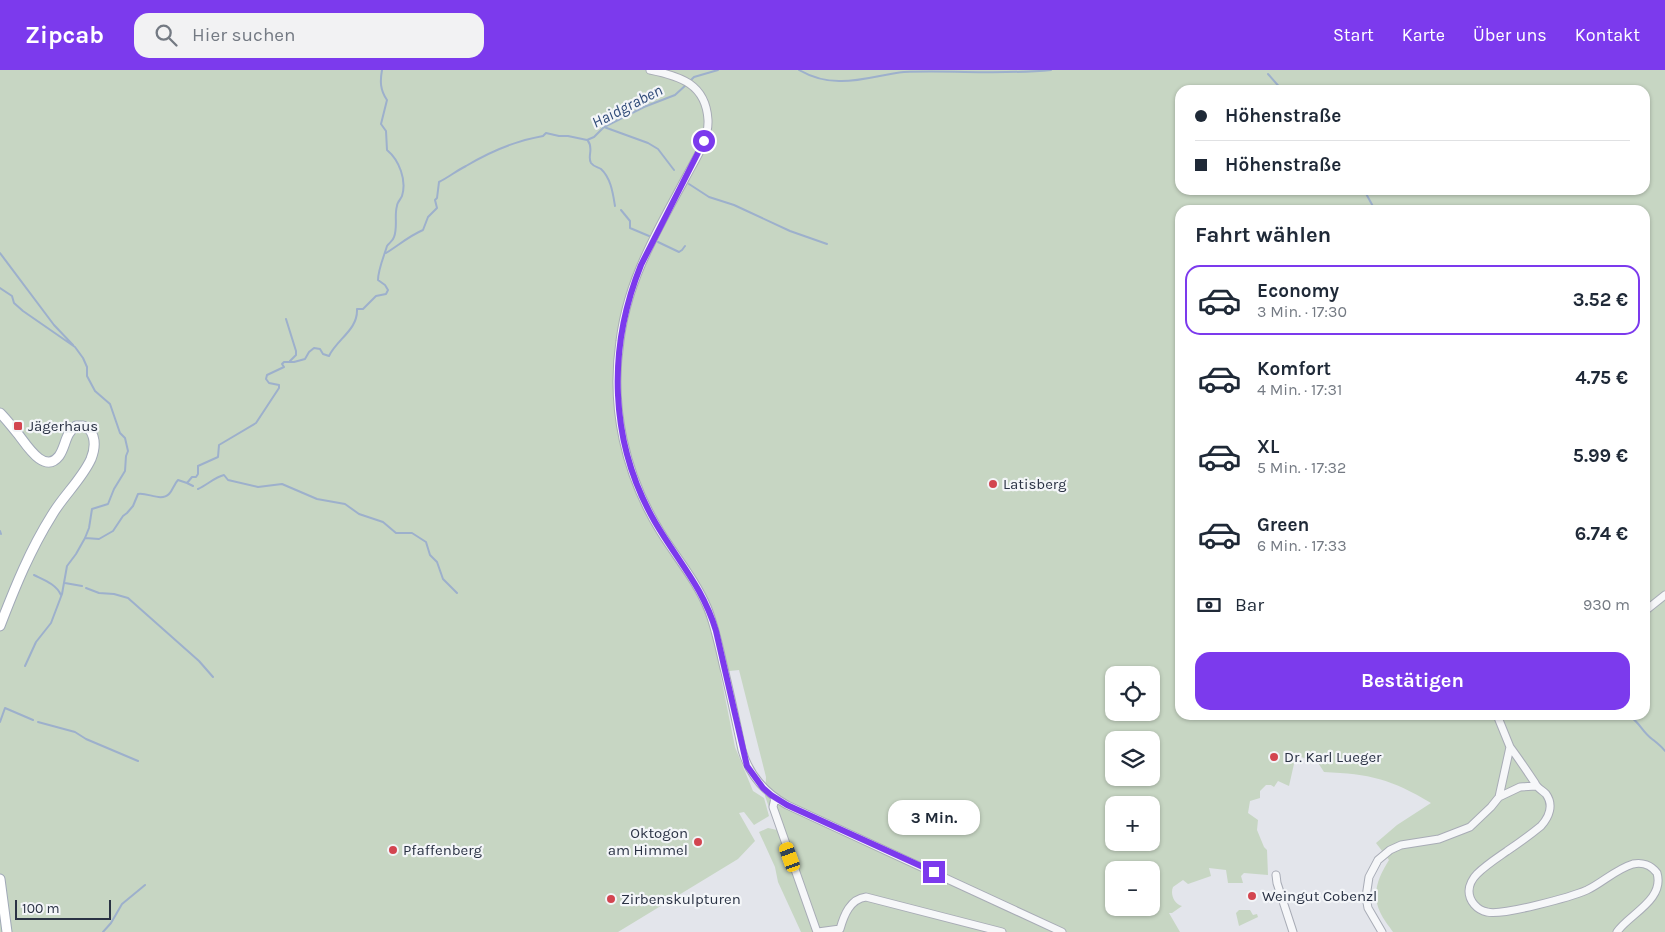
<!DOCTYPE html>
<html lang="de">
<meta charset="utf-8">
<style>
body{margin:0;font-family:Karla,sans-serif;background:#f2f2f3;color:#1f2937;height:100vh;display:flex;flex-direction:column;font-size:19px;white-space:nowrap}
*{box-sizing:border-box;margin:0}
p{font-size:16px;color:#747a83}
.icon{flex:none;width:28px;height:28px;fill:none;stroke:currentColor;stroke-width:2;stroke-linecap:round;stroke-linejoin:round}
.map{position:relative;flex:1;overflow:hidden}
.drawer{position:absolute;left:1175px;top:135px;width:475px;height:515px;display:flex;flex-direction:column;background:#fff;border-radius:15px;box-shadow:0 1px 4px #0004}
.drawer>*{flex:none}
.top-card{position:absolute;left:1175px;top:15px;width:475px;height:110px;border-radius:15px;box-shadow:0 1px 4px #0004;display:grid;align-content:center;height:110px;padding:0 20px;background:#fff}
.buttons{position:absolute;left:1105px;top:596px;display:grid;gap:10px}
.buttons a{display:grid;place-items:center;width:55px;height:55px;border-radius:10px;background:#fff;box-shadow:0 1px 4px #0004;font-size:25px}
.scale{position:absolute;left:15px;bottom:12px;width:96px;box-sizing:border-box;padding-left:5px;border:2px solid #2a3244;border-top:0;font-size:14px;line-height:18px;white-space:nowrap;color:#2a3244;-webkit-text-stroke:4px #f3f5f8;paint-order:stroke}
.end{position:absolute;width:22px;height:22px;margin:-11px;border:6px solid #7c3aed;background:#fff;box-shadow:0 0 0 2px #fff}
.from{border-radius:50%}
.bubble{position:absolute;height:35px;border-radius:15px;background:#fff;box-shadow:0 1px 4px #0004;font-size:16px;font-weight:700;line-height:35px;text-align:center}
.car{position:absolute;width:15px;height:30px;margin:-15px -8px;border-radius:6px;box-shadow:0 0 4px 1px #0007;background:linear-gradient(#f5c518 24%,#345 0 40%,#f5c518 0 76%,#345 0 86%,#f5c518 0)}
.top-card b{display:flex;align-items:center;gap:18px;height:48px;font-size:19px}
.top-card b+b{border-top:1px solid #e0e1e3}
.top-card i{width:12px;height:12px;background:#1f2937}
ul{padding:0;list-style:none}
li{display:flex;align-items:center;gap:15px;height:70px;margin:0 10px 8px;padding:0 10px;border:2px solid transparent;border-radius:15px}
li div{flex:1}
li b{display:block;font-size:19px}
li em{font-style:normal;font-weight:700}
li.current{border-color:#7c3aed}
li>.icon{width:45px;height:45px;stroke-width:1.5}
h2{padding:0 20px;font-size:22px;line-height:60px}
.pay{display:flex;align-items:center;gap:12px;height:55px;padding:0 20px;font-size:19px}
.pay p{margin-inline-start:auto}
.action{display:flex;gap:10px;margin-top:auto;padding:10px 20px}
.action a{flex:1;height:58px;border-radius:15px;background:#7c3aed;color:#fff;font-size:20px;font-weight:700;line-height:58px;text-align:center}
header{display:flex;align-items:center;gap:30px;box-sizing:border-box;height:70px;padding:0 25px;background:#7c3aed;color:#fff}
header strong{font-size:24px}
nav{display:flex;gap:28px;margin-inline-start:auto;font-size:18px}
.search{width:350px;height:45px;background:#f2f2f3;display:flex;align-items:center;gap:12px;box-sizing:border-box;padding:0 18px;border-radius:15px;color:#747a83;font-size:19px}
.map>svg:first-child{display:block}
.green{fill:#c7d6c3;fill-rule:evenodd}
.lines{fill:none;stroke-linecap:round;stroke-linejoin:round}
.stream{stroke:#9db0cc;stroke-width:2}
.minor-casing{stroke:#a8acb6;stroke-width:9}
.major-casing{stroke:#a1a9b8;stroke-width:11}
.minor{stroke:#f6f7f9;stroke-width:7}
.major{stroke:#fff;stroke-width:9}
.route{stroke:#7c3aed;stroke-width:6}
.poi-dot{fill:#d34550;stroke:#f3f5f8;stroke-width:2}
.labels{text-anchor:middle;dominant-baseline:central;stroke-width:4.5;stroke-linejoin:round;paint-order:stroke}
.poi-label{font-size:15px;fill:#2a3244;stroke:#f3f5f8;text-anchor:start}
.water-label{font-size:16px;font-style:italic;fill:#324d7a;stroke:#f3f5f8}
</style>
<header>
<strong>Zipcab</strong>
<div class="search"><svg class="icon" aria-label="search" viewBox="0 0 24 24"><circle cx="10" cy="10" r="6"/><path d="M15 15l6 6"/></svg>Hier suchen</div>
<nav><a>Start</a><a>Karte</a><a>Über uns</a><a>Kontakt</a></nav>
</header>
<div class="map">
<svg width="1665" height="862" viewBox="0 0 1665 862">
<rect width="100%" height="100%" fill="#e3e5eb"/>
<path class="green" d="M0,0H1665V862H1393C1389,856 1383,849 1380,842C1371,823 1379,806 1389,790L1376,773L1397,755L1431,733C1391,709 1370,704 1324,702L1315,688L1312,691L1296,685L1289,716L1278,711L1274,717L1271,715H1266L1260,721V728L1250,731L1248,743L1258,750L1257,760L1264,777L1267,780L1268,805L1244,803L1241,806L1243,813H1228L1226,800L1209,798L1211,806L1188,814L1183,810L1173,817C1170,824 1174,834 1182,836L1172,843H1169L1180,862H801L778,812L775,797L759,762L768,758L777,760L765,726L766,707L739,600L720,602L735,677L753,721L764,728L769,746L754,755L744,742L739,743L755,771L738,789L618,862H0ZM1180,20H1645V120H1180ZM1180,140H1645V645H1180ZM1114,605H1151V642H1114ZM1114,670H1151V708H1114ZM1114,735H1151V772H1114ZM1114,800H1151V838H1114Z
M1239,840H1250L1253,845L1257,844L1258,847L1239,856L1236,843Z"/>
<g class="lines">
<path class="stream" d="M799,0C811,7 825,11 839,11C860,12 883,4 904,2C953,0 1002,5 1051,0
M1268,4L1282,20
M690,11L694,7L718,0
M604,57L648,73L658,79L674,100
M588,71C594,78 587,87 591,93C594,97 598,97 601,99C611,108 613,124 615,136
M689,114L709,127L734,135L790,161L827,174
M1364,120L1375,140
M621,140L630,151V158L649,166
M658,172L679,182L682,180L685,176
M0,183L54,255L73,275
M386,183C399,175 409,166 423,160L428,147L437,138L435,130L437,128L439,112C449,107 456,101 466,96C491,81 514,71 543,66L546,63L559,66H568L587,70L594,67L604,57L644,37L675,25L687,14
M0,218L12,226L14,233L23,241L75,277L83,288L87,297V306L95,321L110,334L120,363L125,368L128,381L126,386L125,401L114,419L108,434L92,439L89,458L85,468L76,484L67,496L62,524L51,553L36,572L25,596
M286,249L296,281V285L290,291
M187,413L193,416
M198,419C207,415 215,407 224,405L228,410L258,417L282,414L317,429L345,434L359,444L383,452L396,463H412L426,472L430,485L437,492L443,509L457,523
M0,461L1,464
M85,468L99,469L113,461L123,446L127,443L133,436L138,424C147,422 161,432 169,424C173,420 174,414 178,410L187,413L192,407H196L198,404V396L218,387L219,375L256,353L279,318V315L269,313L266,309L267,305L284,297L282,294L284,292H294L305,289L309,282L314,278L320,279L323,284L329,286C337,269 358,260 357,239H363L376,226L386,224L388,220L385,215L378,210C378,200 384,186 387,176C389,173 393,171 394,167C398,157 394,145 397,136C397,132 401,129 402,126C407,110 399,90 387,80L386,61L381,54L387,30C380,20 380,11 382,0
M34,505C44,510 56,514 61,525
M65,513L82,516
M86,518L99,523L114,524L128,528L199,591L213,607
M1628,645C1639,651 1642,662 1652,669C1657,673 1661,676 1665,681
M0,652L5,638L33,650
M38,652L75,662L86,669L138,691
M103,862L111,853L122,834L145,815"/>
<defs>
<path id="minor" d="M650,0C680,6 706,14 708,50C709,71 694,91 685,109C672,133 659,156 648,180C634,209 624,239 620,271C610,337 625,404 660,461C676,487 696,510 708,539C715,557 719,576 723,594C730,623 736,651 742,680C749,705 764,722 787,735L1062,862
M1645,541L1665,525
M1510,677C1519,689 1527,701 1535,713C1537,718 1542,720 1546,724C1554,735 1549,747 1541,756C1530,765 1519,773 1507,781C1497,788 1486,795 1477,804C1473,808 1469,815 1469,821C1469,831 1477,840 1487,842C1502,846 1571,827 1587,820C1602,813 1616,799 1633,794C1642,792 1651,795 1657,803C1665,830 1628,845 1617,862
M1499,727L1520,717L1536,716
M775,728L773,737L817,862
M1276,805L1277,813L1293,862
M818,862L840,859C844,845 850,829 866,827L1002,862
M1382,862L1368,838L1366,827L1369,807L1378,790L1390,780L1401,775L1439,769L1470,757L1491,737L1499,727L1510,677L1497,645"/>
<path id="major" d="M0,343C7,350 12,357 18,364C26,374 44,405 59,386C66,376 65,363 76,356H83L90,360C96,369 95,379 91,389C82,409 63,426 52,445C30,480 15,517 0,556
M0,809L7,862"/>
</defs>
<use href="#minor" class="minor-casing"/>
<use href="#major" class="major-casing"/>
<use href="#minor" class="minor"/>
<use href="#major" class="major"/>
</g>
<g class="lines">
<path class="route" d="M704,71L641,195C607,279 609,372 655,452C677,490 703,517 716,561L747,696L763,718L771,725L787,735L934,802"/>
</g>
<g class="poi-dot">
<rect x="13" y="351" width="10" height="10" rx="2.5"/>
<circle cx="993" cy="414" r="5"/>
<circle cx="1274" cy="687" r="5"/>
<circle cx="698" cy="772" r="5"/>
<circle cx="393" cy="780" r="5"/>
<circle cx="1252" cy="826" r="5"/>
<circle cx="611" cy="829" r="5"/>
</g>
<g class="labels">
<g class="poi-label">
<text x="28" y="356">Jägerhaus</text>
<text x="1003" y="414">Latisberg</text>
<text x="1284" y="687">Dr. Karl Lueger</text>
<text x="688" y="763" text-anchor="end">Oktogon<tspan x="688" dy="17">am Himmel</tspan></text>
<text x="403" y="780">Pfaffenberg</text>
<text x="1262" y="826">Weingut Cobenzl</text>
<text x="621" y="829">Zirbenskulpturen</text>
</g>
<g class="water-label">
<text transform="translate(627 36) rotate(-27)">Haidgraben</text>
</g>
</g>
</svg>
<div class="buttons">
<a><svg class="icon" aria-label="locate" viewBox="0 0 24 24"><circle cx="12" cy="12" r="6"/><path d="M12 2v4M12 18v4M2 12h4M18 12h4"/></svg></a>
<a><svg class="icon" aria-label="layers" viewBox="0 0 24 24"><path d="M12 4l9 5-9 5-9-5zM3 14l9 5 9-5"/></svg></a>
<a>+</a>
<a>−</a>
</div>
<div class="scale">100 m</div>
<i class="end from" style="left:704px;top:71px"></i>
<i class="end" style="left:934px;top:802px"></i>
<div class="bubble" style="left:888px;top:730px;width:92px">3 Min.</div>
<i class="car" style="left:790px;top:787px;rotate:340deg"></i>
<div class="top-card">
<b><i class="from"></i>Höhenstraße</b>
<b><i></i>Höhenstraße</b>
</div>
<section class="drawer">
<h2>Fahrt wählen</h2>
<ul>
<li class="current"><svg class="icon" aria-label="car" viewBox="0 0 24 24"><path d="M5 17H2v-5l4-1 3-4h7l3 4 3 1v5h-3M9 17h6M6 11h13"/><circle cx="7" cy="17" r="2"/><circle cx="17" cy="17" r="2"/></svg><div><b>Economy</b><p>3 Min. · 17:30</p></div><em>3.52 €</em></li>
<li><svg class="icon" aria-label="car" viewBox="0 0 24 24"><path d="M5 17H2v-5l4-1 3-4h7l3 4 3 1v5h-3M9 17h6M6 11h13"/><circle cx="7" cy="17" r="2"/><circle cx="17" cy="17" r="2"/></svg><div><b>Komfort</b><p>4 Min. · 17:31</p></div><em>4.75 €</em></li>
<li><svg class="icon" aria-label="car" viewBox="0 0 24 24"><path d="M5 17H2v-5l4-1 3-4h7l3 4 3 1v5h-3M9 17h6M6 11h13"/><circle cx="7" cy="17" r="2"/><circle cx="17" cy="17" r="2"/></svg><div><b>XL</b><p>5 Min. · 17:32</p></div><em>5.99 €</em></li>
<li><svg class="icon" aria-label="car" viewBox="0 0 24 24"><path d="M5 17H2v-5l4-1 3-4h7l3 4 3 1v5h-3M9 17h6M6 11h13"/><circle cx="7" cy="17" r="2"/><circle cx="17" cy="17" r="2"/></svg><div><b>Green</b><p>6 Min. · 17:33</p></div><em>6.74 €</em></li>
</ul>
<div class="pay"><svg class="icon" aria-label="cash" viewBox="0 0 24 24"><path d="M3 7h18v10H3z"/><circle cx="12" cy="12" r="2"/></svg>Bar<p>930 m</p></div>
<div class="action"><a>Bestätigen</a></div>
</section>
</div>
